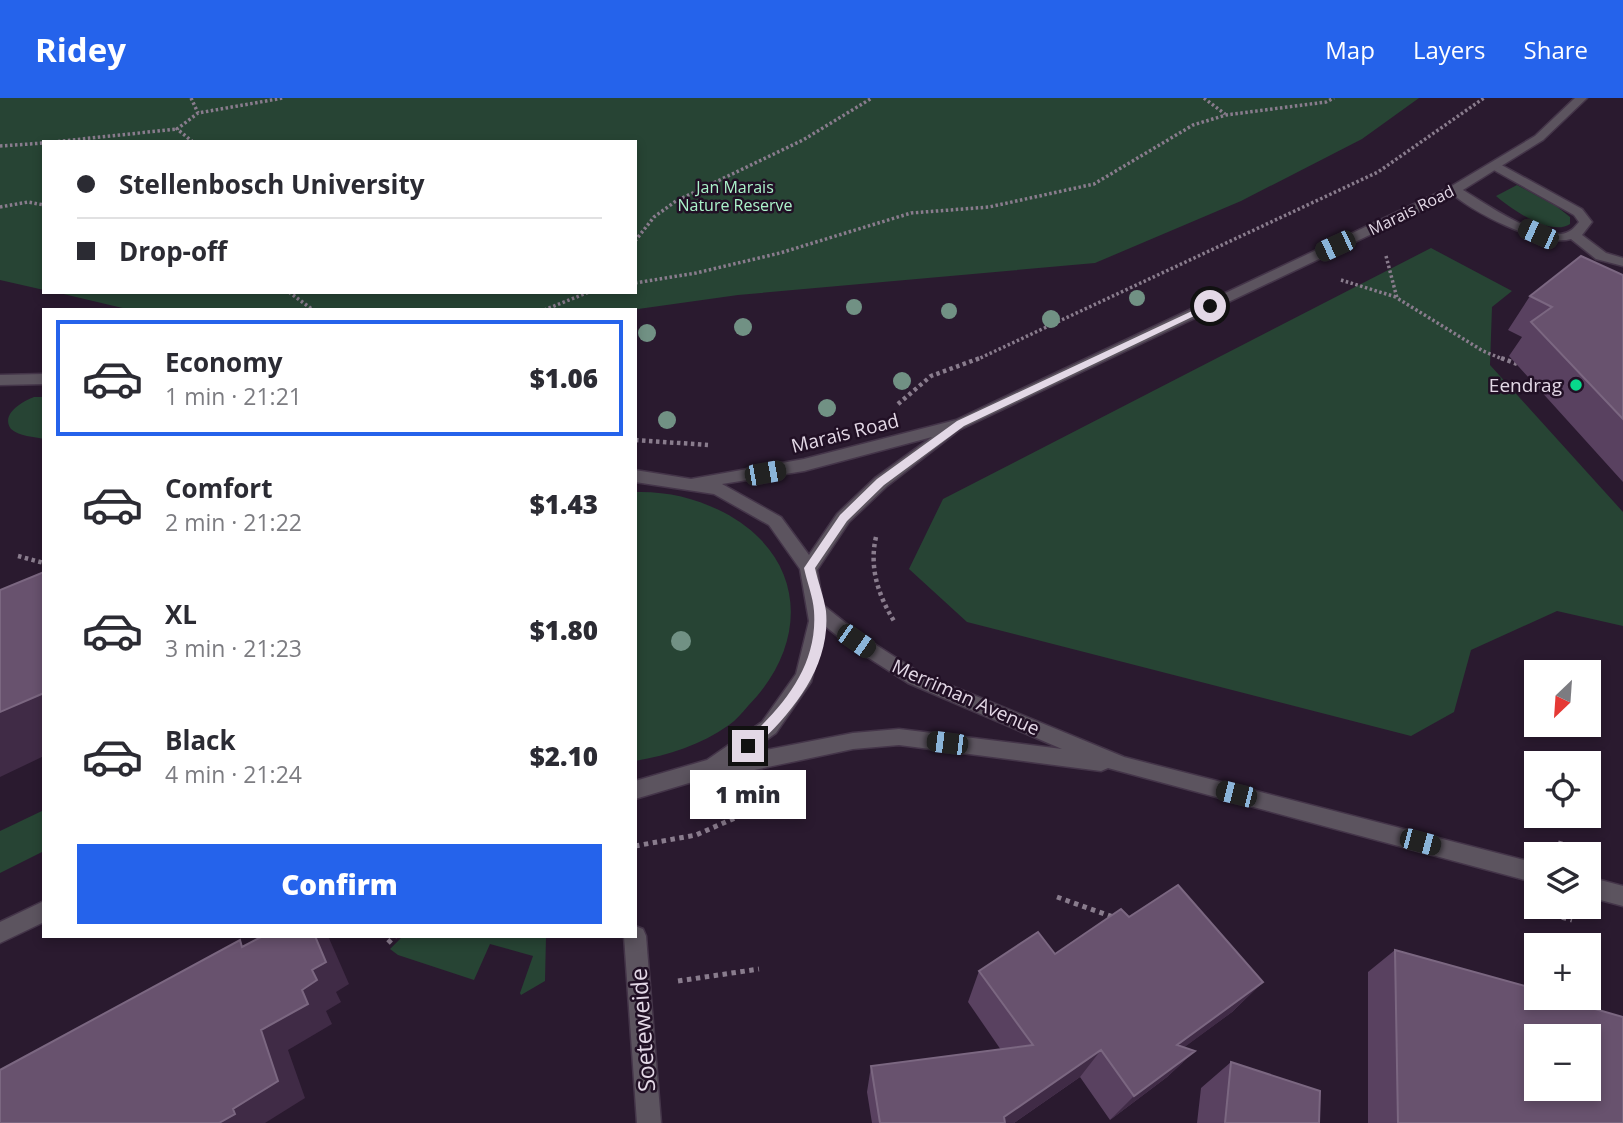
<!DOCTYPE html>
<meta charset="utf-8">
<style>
body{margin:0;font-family:"Open Sans",sans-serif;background:#f7f7f7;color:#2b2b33;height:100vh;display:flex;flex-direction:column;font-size:26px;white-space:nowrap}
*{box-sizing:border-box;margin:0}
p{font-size:23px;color:#7c7c81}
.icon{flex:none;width:38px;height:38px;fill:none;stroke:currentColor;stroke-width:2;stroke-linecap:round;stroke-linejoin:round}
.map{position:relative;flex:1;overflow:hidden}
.sheet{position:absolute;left:42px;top:210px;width:595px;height:630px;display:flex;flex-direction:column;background:#fff;border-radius:0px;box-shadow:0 4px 10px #0003}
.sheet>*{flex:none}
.banner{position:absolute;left:42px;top:42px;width:595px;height:154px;border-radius:0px;box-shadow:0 4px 10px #0003;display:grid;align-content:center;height:154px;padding:0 35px;background:#fff}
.needle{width:46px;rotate:205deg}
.buttons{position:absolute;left:1524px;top:562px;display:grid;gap:14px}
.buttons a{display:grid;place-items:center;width:77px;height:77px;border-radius:0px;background:#fff;box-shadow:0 4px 10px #0003;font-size:35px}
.end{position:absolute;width:32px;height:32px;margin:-16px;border:9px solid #e3d8e6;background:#111;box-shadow:0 0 0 4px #111}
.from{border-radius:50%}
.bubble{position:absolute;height:49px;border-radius:0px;background:#fff;box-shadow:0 4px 10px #0003;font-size:23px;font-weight:800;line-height:49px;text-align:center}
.car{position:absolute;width:21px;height:42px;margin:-21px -10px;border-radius:9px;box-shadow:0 0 5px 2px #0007;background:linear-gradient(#222 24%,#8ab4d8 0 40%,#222 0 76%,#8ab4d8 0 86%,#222 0)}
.banner b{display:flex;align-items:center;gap:24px;height:66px;font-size:26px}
.banner b+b{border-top:2px solid #e1e1e2}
.banner i{width:18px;height:18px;background:#2b2b33}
ul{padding:12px 0 0;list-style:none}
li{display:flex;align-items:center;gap:21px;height:116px;margin:0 14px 10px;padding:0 21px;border:4px solid transparent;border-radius:0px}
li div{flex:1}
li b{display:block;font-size:26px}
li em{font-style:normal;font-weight:800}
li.current{border-color:#2563eb}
li>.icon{width:63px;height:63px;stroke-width:1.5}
.cta{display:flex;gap:14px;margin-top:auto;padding:14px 35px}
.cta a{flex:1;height:80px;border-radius:0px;background:#2563eb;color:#fff;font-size:28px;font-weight:800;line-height:80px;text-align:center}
header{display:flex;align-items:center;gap:42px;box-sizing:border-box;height:98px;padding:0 35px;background:#2563eb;color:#fff}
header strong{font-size:33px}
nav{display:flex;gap:38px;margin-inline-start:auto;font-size:24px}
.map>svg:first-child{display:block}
.green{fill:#274434}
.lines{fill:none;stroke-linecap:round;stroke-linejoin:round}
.service-casing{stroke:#443549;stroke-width:3}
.minor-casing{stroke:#443549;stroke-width:3}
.tertiary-casing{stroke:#443549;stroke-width:3}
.path-far2{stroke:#897c8d;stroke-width:3.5;stroke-dasharray:2.5 2.5;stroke-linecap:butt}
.path-far1{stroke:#897c8d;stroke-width:4.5;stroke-dasharray:3.5 3.5;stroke-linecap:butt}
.path{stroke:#897c8d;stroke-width:5;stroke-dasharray:4.5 4.5;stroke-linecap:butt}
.service{fill:#5c545f;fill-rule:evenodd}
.minor{fill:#5c545f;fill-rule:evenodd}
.tertiary{fill:#5c545f;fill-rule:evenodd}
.tree{fill:#719184}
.wall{fill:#594160}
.shaded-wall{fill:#402b46}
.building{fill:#68526e;stroke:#7b6781;stroke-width:2;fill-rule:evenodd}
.route{fill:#e3d8e6}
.poi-dot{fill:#08d98b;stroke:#211025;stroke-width:2.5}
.labels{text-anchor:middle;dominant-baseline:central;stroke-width:5;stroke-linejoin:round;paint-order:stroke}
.far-park-label{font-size:16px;fill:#abf3ca;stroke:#211025}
.far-street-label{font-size:16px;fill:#e3d8e6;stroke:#211025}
.poi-label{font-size:19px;fill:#e3d8e6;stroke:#211025;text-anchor:end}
.street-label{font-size:19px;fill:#e3d8e6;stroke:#211025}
.near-street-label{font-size:23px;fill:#e3d8e6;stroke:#211025}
</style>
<header>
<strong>Ridey</strong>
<nav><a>Map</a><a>Layers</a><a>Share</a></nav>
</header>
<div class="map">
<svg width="1623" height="1025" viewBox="0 0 1623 1025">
<rect width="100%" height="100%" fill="#2a1a2f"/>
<path class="green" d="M0,0H1419L1362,41L1241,103L1095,165L738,197L631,212H131L55,194H635V44H44V192L0,182Z
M1517,87L1556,108L1570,119V126C1551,139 1511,111 1496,98Z
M1431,150L1512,193L1492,209L1490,267L1623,414V528L1557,513L1471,552L1454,614L1411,638L967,524L909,471L943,401Z
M34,299H44V341C35,339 18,338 11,331C0,316 23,303 34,299Z
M635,394C666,393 696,400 723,414C806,457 811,544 748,608C742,615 736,622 729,627C701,647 669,657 635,663Z
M44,712V753L0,775V733Z
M403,838H546L545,883L521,897L520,895L533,858L490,846L474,882L398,857L390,851Z"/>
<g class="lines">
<defs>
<path id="service" d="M1496,64L1582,111L1592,124L1582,137L1606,155L1623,160V168L1596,161L1571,141C1540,149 1470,114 1448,92L1450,89H1458C1485,105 1530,138 1561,136C1570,135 1574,130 1579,124L1574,117L1492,71V65Z"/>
<path id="minor" d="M635,828L643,831L646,838L661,1025H637L624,838H635Z"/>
<path id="tertiary" d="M1575,0H1587L1543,42L1458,95L959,332L887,388L849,424L817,472L823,507L862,538L920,575L1124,659L1536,765V785L1108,670L1101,673L899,647L853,651L721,679L716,677L635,701V683L707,662L762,624L796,576L809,523L800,471L769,427L714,396L635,384V372L691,381L804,361L956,322L1450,89L1535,38ZM932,339L875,380L837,416L809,457L781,419L722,386L804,373ZM825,528L850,548L908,585L1062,651L899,631L853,635L746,656L776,635L811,584Z
M44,276V286L0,287V277Z
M1589,779L1623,788V808L1589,799Z
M44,803V824L0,845V824Z"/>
</defs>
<use href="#service" class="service-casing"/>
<use href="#minor" class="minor-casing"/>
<use href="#tertiary" class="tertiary-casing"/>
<path class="path-far2" d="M191,0L198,15
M1204,0L1225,16
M53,44L177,31
M193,44L177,31L198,15L283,0
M0,48L44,45
M0,109L28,104L44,107
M635,143L654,119L676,103L803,42L872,0
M1386,158L1397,200L1483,253L1505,262
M1341,182L1396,199
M635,185L696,175L780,155L911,115L989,109L1094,86L1193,27L1226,17L1326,4L1334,0
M289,194L313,212
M544,212L589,194
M976,262L1378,74L1484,0"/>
<path class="path-far1" d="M1501,260L1517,266
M898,306L931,278L980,260
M635,342L708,347
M876,439C869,469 878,497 894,523
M18,458L44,465"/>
<path class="path" d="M1558,745L1586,753
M635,748L696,737L792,695
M1057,799L1116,820
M1536,812L1572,822
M388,845L395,838
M678,883L759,871"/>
<use href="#service" class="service"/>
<use href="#minor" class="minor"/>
<use href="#tertiary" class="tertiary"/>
</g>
<g class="tree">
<circle cx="1137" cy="200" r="8"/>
<circle cx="854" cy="209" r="8"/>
<circle cx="949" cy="213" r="8"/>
<circle cx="1051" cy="221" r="9"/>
<circle cx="743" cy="229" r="9"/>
<circle cx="647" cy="235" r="9"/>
<circle cx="902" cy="283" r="9"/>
<circle cx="827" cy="310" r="9"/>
<circle cx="667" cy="322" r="9"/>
<circle cx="681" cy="543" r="10"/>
</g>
<path class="wall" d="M1623,177V384L1509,258L1522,239L1508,232L1530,198Z
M1129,819L1263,884L1232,914L1184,949L1195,953L1167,979L1110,1022L1080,979L1014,1025H872L867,994L871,968L1001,952L968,904L979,873L1055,856Z
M1395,852L1536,900L1623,1025H1368V874Z
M1231,964L1319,1025H1197L1201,990Z"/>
<path class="shaded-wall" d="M44,595V658L0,679V614Z
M315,838H328L349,886L336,894L341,904L326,913L332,926L288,952L305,1000L265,1025H219L233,1011L261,932L302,892L312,872Z
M1263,884L1232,914L1151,974L1177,947Z
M1101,952L1080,979L1014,1025H1000L1004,1019Z
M1195,953L1167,979L1110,1022L1134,998Z"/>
<path class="building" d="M1581,158L1623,177V321L1531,224L1552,209L1530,198Z
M44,474V595L0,614V492Z
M1178,787L1263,884L1177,947L1195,953L1134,998L1101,952L1004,1019L1005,1025H880L871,968L1033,947L979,873L1038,834L1055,856L1121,811L1129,819Z
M263,838H315L326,864L312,872L317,882L302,892L308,906L261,932L278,983L233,1011L235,1016L219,1025H0V972L240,842L242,849Z
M1395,852L1536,891V900H1557L1623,919V1025H1398ZM1536,938H1589V990H1536Z
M1231,964L1320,993L1319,1025H1225Z"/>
<path class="route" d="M1207,206L1215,208L964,328L884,387L847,423L815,470C818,484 824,499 826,513C831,570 791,616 752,652H744V644C782,610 818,569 814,513C813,499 807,484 804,470L840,417L877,381L957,323Z"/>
<circle class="poi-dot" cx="1576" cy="287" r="7"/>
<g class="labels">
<g class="far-park-label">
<text x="735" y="89">Jan Marais<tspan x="735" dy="18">Nature Reserve</tspan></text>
</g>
<g class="far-street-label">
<text transform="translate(1411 112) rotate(-26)">Marais Road</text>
</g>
<g class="poi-label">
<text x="1562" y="287">Eendrag</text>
</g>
<g class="street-label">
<text transform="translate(845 335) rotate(-14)">Marais Road</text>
<text transform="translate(966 599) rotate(24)">Merriman Avenue</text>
</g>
<g class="near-street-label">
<text transform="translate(642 932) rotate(-94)">Soeteweide</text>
</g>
</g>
</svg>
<div class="buttons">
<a><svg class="needle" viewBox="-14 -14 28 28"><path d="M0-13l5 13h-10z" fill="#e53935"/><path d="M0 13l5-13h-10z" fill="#7c7c81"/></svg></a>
<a><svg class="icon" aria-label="locate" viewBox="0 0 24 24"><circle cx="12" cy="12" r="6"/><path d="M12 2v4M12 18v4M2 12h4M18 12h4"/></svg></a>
<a><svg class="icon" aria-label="layers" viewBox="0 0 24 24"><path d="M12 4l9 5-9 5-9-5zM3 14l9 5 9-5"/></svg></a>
<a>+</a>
<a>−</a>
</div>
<i class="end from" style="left:1210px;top:208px"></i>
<i class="end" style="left:748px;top:648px"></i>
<div class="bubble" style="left:690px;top:672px;width:116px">1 min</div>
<i class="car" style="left:1538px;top:136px;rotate:294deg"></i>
<i class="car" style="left:1335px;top:148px;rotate:245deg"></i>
<i class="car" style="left:765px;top:375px;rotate:80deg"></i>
<i class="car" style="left:856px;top:543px;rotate:125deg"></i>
<i class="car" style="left:947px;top:645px;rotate:277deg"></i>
<i class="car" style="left:1236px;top:696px;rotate:284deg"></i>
<i class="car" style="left:1420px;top:744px;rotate:105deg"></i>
<div class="banner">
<b><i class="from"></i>Stellenbosch University</b>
<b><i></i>Drop-off</b>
</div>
<section class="sheet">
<ul>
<li class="current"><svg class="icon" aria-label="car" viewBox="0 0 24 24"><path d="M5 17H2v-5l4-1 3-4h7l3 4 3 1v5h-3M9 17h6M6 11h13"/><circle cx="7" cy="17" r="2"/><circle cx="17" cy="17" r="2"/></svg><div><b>Economy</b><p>1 min · 21:21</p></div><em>$1.06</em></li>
<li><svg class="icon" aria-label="car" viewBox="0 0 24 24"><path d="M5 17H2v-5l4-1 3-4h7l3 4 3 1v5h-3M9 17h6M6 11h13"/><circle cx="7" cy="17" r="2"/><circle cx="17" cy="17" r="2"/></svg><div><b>Comfort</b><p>2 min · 21:22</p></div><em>$1.43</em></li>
<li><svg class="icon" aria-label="car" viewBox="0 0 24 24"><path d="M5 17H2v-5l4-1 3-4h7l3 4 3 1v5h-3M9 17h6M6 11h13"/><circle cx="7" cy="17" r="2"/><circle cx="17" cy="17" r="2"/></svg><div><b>XL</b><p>3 min · 21:23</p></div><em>$1.80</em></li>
<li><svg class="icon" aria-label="car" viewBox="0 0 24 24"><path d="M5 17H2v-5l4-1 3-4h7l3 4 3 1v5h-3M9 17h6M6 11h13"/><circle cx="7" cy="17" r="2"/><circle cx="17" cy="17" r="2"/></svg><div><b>Black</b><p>4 min · 21:24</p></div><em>$2.10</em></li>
</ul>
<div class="cta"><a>Confirm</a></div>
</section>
</div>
